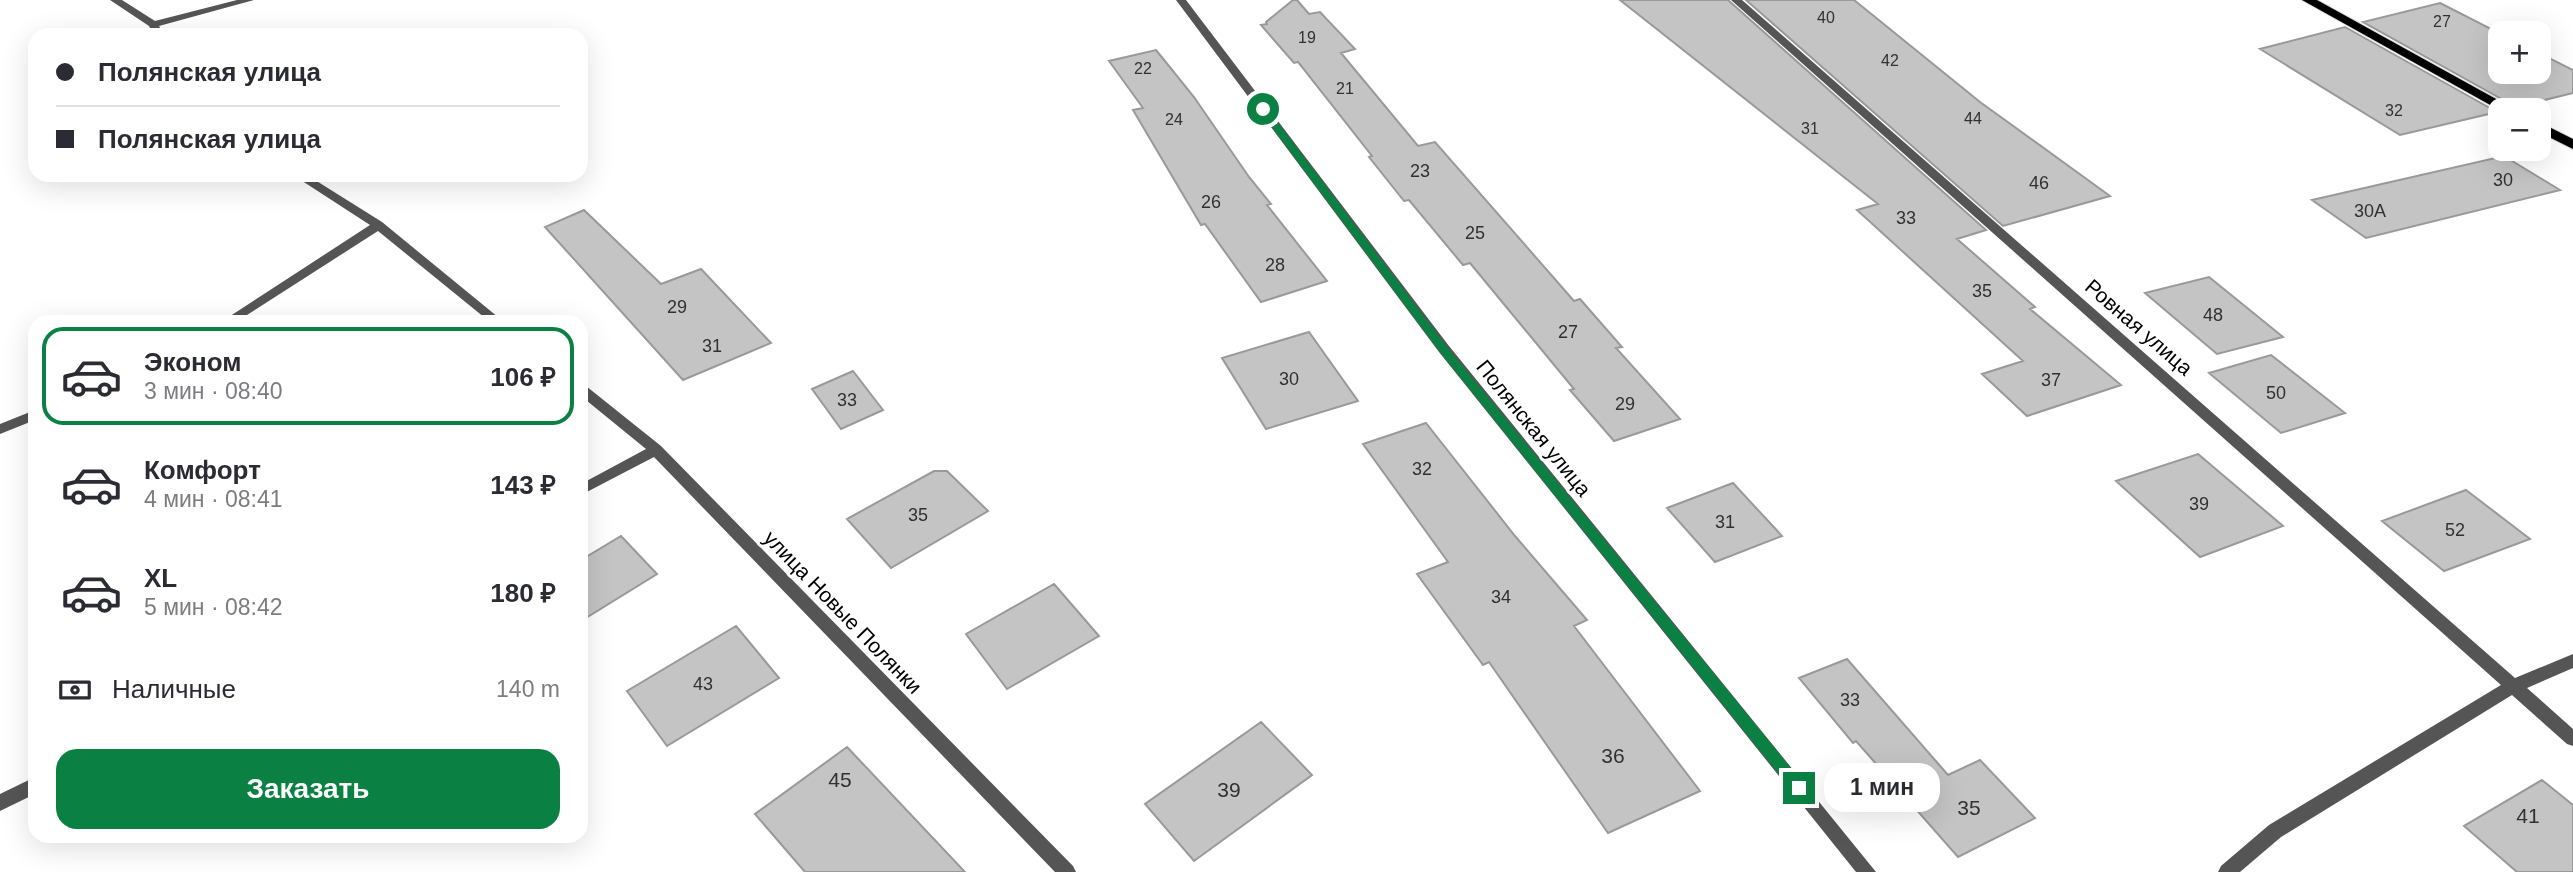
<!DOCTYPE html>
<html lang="ru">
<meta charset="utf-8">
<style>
body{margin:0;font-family:Arial,sans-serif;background:#f2f2f3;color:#2b2b33;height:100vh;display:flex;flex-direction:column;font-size:26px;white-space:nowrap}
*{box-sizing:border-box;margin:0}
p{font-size:23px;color:#7c7c81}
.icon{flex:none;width:38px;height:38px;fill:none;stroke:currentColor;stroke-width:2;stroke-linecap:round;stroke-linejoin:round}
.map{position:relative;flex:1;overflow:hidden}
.drawer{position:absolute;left:28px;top:315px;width:560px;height:528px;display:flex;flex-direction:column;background:#fff;border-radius:21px;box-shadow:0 7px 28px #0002}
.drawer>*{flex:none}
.guide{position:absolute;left:28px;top:28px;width:560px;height:154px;border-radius:21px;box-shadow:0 7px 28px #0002;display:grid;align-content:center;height:154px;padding:0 28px;background:#fff}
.fabs{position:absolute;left:2488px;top:21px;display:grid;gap:14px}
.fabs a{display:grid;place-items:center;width:63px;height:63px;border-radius:14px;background:#fff;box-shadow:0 7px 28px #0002;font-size:35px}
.end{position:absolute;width:32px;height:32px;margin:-16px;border:9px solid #0b8043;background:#fff;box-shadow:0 0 0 4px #fff}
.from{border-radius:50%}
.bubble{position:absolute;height:49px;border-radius:21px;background:#fff;box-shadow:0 7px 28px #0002;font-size:23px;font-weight:600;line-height:49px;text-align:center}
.guide b{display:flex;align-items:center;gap:24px;height:66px;font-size:26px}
.guide b+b{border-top:2px solid #e1e1e2}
.guide i{width:18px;height:18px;background:#2b2b33}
ul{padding:12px 0 0;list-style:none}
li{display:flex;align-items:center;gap:21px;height:98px;margin:0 14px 10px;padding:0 14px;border:4px solid transparent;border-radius:21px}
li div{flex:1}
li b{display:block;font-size:26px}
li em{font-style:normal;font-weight:600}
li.selected{border-color:#0b8043}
li>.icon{width:63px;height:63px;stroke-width:1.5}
.pay{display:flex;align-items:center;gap:18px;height:77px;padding:0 28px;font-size:26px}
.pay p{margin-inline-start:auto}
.primary-button{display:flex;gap:14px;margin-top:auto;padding:14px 28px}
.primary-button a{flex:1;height:80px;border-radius:21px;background:#0b8043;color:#fff;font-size:28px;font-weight:600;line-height:80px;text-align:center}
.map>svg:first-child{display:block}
.building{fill:#c4c4c4;stroke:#999;stroke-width:2}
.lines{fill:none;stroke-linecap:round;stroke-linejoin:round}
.primary-casing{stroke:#dbdbdb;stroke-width:2}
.street{fill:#555;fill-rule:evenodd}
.primary{fill:#000;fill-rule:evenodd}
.route{fill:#0b8043}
.labels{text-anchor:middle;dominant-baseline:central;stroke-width:6;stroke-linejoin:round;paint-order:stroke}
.far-number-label{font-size:16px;fill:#313131}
.number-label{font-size:18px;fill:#313131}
.street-label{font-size:21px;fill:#000;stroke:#fff}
.near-number-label{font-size:21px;fill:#313131}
</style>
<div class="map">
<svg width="2573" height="872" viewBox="0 0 2573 872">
<rect width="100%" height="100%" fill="#fff"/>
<path class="building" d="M1293,0H1297L1309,14L1320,12L1355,49L1341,53L1418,146L1435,142L1574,301L1580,299L1622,347L1616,348L1680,419L1614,441L1570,390L1574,389L1470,263L1463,265L1409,200L1404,201L1369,157L1372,156L1298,62L1294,63L1261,25L1267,24L1266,22Z
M1620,0H1728L1986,230L1957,239L2035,307L2030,309L2121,385L2027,416L1982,374L2023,361L1857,210L1878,204Z
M1746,0H1854L1980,102L2110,196L2003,226Z
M2440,3L2501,34V72H2539V53L2573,70V93L2516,107L2363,22Z
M2345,27L2497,112L2400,135L2260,49Z
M1156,50L1194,97L1249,177L1271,204L1267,205L1327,281L1261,302L1205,224L1201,225L1133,110L1143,108L1109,61Z
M2504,156L2560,190L2366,238L2312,200Z
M584,210L661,284L701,269L771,343L683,380L545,227Z
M2209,277L2283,337L2217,354L2145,293Z
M1309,332L1358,401L1266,429L1222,358Z
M2271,355L2345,413L2281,433L2209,373Z
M853,371L883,410L841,429L812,389Z
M1426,423L1515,536L1587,620L1574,626L1700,791L1608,833L1489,662L1483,665L1417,574L1448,562L1363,444Z
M2198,454L2283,526L2200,557L2116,481Z
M934,471H947L988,511L891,568L847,519Z
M1733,483L1782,536L1715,562L1667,508Z
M2466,490L2530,539L2444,571L2382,521Z
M621,536L657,574L581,621V560Z
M1054,584L1099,636L1007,689L966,634Z
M736,626L779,678L667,746L627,691Z
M1847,659L1948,775L1980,760L2035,818L1958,857L1856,741L1853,743L1799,678Z
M1261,722L1312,775L1194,861L1145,804Z
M847,747L965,872H805L755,814Z
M2542,780L2573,805V872H2517L2464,826Z"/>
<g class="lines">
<defs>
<path id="primary" d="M2302,0H2317L2516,110L2501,111Z
M2539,122L2573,139V149L2539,132Z"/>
</defs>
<use href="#primary" class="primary-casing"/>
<path class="street" d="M110,0H122L155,21L237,0H254L159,26L164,35H154L149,26Z
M1176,0H1186L1449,346L1876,872H1856L1439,352Z
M1731,0H1742L2515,678L2573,654V668L2527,688L2573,729V746L2567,744L2512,695L2281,837L2240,872H2218L2221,866L2269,825L2501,685Z
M293,175H307L382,222L504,322H490L378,231L236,322H221L370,225Z
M581,384L586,386L661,446L1073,866L1076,872H1055L654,457L581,495V484L646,449L581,396Z
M35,410V420L0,434V424Z
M35,777V794L0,811V794Z"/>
<use href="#primary" class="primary"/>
</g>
<path class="route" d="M1260,107H1266L1447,347L1804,784V793H1794L1440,352L1260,111Z"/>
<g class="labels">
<g class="far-number-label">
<text x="1826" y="17">40</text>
<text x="2442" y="21">27</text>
<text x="1307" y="37">19</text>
<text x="1890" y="60">42</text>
<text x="1143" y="68">22</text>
<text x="1345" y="88">21</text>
<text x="2394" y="110">32</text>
<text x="1973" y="118">44</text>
<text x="1174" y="119">24</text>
<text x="1810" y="128">31</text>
</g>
<g class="number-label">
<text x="1420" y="171">23</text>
<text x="2503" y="180">30</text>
<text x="2039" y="183">46</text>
<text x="1211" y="202">26</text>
<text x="2370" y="211">30А</text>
<text x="1906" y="218">33</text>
<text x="1475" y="233">25</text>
<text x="1275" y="265">28</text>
<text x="1982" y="291">35</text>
<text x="677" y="307">29</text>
<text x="2213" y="315">48</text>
<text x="1568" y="332">27</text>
<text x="712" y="346">31</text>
<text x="1289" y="379">30</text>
<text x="2051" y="380">37</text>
<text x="2276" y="393">50</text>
<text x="847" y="400">33</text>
<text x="1625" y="404">29</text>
<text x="1422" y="469">32</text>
<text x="2199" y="504">39</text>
<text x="918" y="515">35</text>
<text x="1725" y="522">31</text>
<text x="2455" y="530">52</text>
<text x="1501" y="597">34</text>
<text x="703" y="684">43</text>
<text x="1850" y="700">33</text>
</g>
<g class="street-label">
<text transform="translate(2139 327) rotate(41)">Ровная улица</text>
<text transform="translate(1534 428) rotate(51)">Полянская улица</text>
<text transform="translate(843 612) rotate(46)">улица Новые Полянки</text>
</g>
<g class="near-number-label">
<text x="1613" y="755">36</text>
<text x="840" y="779">45</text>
<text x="1229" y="789">39</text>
<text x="1969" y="807">35</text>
<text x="2528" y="815">41</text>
</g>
</g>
</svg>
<div class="fabs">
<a>+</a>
<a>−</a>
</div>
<i class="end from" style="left:1263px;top:109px"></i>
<i class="end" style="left:1799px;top:788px"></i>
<div class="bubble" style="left:1824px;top:763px;width:116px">1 мин</div>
<div class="guide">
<b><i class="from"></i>Полянская улица</b>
<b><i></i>Полянская улица</b>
</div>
<section class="drawer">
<ul>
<li class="selected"><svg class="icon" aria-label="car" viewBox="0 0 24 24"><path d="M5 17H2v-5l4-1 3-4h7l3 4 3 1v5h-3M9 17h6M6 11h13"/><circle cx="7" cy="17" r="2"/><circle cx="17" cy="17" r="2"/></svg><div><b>Эконом</b><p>3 мин · 08:40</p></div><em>106 ₽</em></li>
<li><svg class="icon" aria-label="car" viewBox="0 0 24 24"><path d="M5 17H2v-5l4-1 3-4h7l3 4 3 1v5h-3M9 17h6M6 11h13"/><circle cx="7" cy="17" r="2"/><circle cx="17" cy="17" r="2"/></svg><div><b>Комфорт</b><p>4 мин · 08:41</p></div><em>143 ₽</em></li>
<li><svg class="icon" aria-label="car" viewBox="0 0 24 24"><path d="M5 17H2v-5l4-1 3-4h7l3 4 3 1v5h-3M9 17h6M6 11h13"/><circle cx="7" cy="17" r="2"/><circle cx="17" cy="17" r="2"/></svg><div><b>XL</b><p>5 мин · 08:42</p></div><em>180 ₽</em></li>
</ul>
<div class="pay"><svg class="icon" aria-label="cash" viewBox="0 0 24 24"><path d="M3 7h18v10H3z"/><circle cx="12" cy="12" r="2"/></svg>Наличные<p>140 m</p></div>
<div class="primary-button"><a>Заказать</a></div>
</section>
</div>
